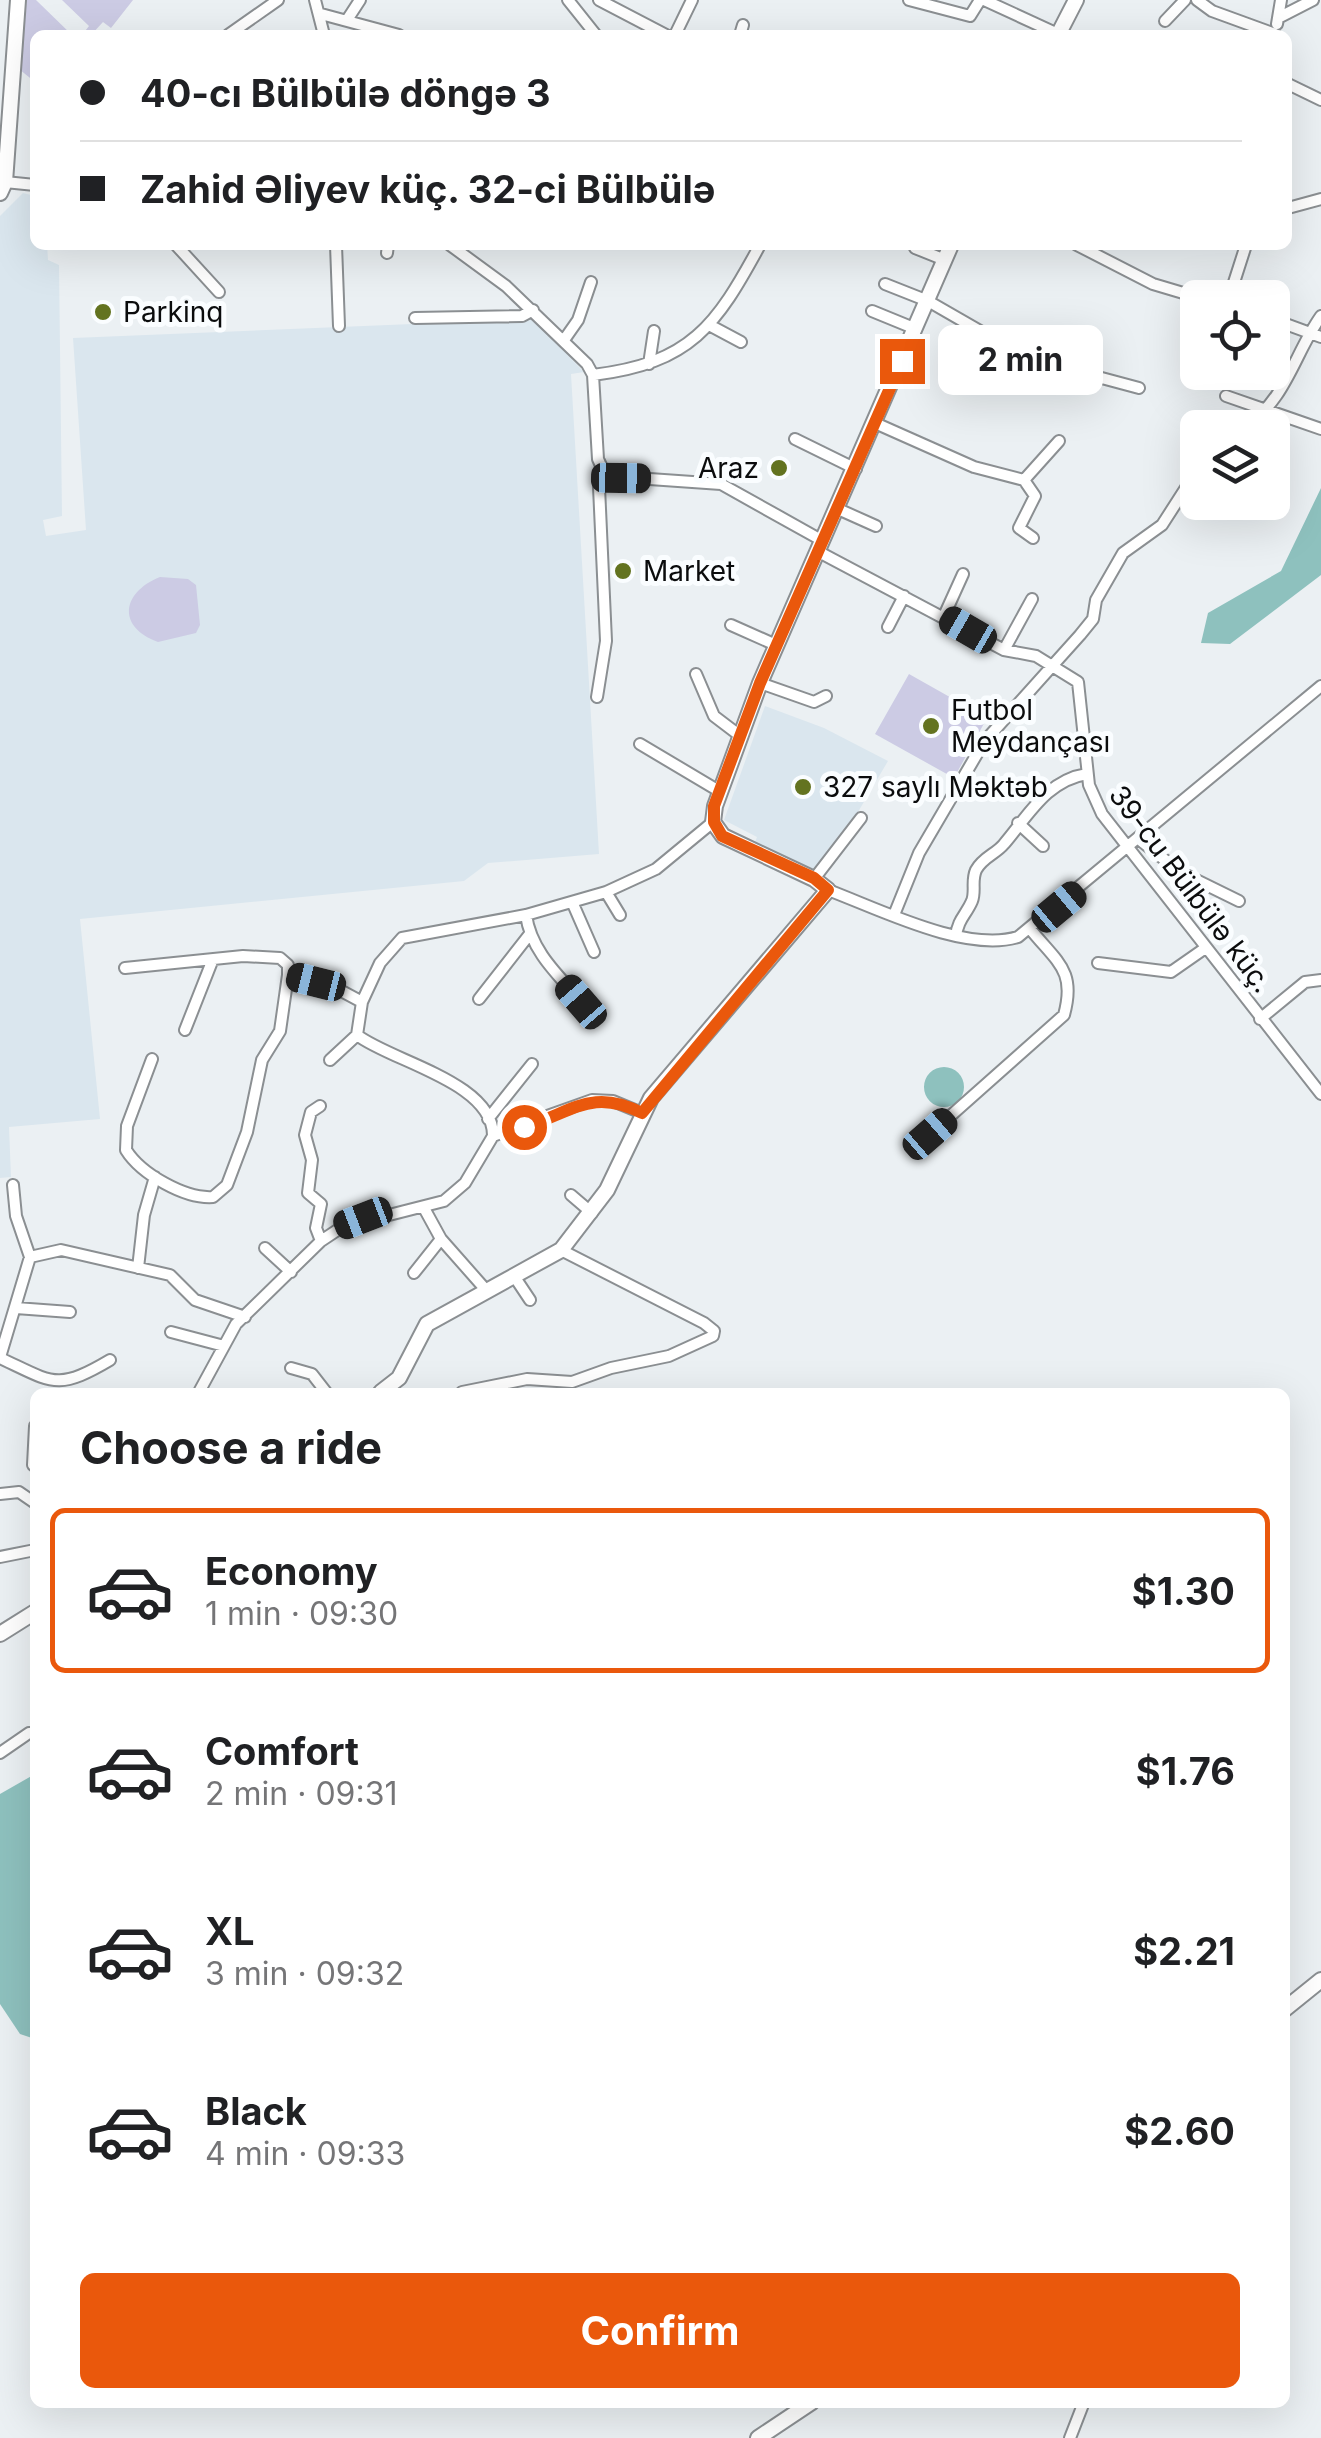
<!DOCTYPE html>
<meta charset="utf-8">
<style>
body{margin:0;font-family:Inter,sans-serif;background:#f6f6f6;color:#202124;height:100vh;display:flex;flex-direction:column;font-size:38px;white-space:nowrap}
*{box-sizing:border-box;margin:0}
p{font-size:32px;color:#757577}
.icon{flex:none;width:55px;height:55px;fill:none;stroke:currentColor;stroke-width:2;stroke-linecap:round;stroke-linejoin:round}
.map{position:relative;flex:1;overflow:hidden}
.details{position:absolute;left:30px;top:1388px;width:1260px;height:1020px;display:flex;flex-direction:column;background:#fff;border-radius:15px;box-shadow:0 10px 40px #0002}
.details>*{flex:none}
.guide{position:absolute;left:30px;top:30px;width:1262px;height:220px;border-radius:15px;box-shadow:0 10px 40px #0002;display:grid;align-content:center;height:220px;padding:0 50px;background:#fff}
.tools{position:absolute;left:1180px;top:280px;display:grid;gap:20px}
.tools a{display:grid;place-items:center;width:110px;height:110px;border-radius:15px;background:#fff;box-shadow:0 10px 40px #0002;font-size:50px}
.end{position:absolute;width:45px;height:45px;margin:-22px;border:12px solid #ea580c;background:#fff;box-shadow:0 0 0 5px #fff}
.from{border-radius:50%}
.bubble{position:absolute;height:70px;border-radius:15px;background:#fff;box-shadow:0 10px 40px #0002;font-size:32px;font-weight:700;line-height:70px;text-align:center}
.car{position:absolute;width:30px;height:60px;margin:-30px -15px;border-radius:12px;box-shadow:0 0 8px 2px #0007;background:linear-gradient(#222 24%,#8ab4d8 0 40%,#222 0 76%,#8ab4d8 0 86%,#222 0)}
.guide b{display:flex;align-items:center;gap:35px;height:95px;font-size:38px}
.guide b+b{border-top:2px solid #e0e0e0}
.guide i{width:25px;height:25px;background:#202124}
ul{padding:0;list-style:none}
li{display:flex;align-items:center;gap:30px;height:165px;margin:0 20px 15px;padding:0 30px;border:5px solid transparent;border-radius:15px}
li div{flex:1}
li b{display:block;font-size:38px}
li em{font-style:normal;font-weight:700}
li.on{border-color:#ea580c}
li>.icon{width:90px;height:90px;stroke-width:1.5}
h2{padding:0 50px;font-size:45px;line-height:120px}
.action{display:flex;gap:20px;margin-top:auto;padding:20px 50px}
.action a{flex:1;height:115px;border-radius:15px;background:#ea580c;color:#fff;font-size:40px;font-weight:700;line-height:115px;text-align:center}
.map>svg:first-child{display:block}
.built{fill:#dae6ee}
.green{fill:#cccbe4}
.water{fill:#8ec1be}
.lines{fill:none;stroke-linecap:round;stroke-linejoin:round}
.street-casing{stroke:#8b8f92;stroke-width:14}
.secondary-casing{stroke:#8b8f92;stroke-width:18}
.street{stroke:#fff;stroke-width:10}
.secondary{stroke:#fff;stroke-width:14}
.route{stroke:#ea580c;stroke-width:12}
.poi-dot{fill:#637320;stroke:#fafdff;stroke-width:4}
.labels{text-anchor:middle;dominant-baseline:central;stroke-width:10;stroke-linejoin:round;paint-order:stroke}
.poi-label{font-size:28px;fill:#0b0c0d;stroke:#fafdff;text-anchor:start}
.street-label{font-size:28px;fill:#0b0c0d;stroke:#fafdff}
</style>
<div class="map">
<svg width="1321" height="2438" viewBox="0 0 1321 2438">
<rect width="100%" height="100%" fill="#ebf0f3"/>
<path class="built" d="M23,193L35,196V245H47L48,260L59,265L62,516L43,520L46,536L86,530L73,338L533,319L584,372L571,374L599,854L488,863L464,881L80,919L100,1119L9,1127L11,1177L0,1178V216Z
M765,706L824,728L888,761L838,846L817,870L754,845L757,837L724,820Z"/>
<path class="green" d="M24,0H36L72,35H35V82L19,69Z
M62,0H133L111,28L103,22L91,35H82L89,26Z
M160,577L188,579L196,585L200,625L196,633L158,642C116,627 122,592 160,577Z
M909,674L987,718L954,778L875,734Z"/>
<path class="water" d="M1321,488V575L1230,644L1201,643L1208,613L1281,571Z
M924 1087a20 20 0 1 1 40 0a20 20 0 1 1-40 0Z
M35,1774V2039L20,2034L0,2004V1794Z"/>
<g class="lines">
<defs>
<path id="street" d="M315,0L324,35
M568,0L596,35
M599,0L666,35
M909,0L970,16L980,0
M984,0L1058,34
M1197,0L1212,11L1275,34
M321,14L399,35
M1278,18L1313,0
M347,20L360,0
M1165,21L1185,0
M1277,24L1281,0
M228,35L278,0
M675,35L692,0
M740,35L743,25
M1288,84L1321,100
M5,182L35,185
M1288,208L1321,199
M176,245L219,292
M336,245L339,326
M450,245L506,286L587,364L593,375L598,459L603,470L621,477L721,484L823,541
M1077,245L1153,284L1200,298
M915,248L945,260
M387,253L388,245
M885,284L928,301L1027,358L1139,388
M1229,298L1246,245
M872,311L916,329
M415,318L522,316L533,310
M1272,319L1321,337
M711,326L741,342
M564,340L578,320L591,282
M649,364L654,331
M593,375C691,363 716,326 760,245
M1226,396L1321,429
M875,423L974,467L1024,480L1035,496L1019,528L1033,538
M1244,428C1287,399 1294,354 1321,316
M795,439L856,469
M1024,480L1059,441
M838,509L876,526
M819,552L1004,650L1036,656L1078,682L1089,785L1102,814L1321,1094
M944,616L963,574
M731,625L776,645
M888,627L904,596
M1004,650L1032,599
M696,674L714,716L739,735
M760,683L814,702L826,696
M597,697L606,641L599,487L603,470
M640,744L719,791
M1018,823L1043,846
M1140,840L1180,872L1239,901
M814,879L861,818
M828,890C879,909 965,953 1018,937L1321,686
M606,892L620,915
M573,904L594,952
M526,915C531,951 558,975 581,1001
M894,915L919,853L984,742L1080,635L1093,619L1096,600L1123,553L1162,525L1198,469
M956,936C958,919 966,915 972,901C976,891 971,881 976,870C983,857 996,854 1004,844C1028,816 1047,780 1087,774
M1098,963L1171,972L1204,949
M125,968L243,956L280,958L288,965V975L334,987L362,1002
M479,999L529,935
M1260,1019L1305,982L1321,980
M185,1030L213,959
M152,1059L127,1126L126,1150C141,1174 185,1199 213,1197L227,1185L247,1132L262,1060L280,1031L288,975
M330,1060L357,1035
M320,1106L311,1112L305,1135L312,1160L308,1193L321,1204L316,1228L321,1241
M488,1119L532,1064
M930,1134L1064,1015C1076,971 1058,963 1031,930
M493,1136C494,1082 390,1061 357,1035L362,1002L380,963L402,938L526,915L606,892L656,869L713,822
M13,1185L16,1216L30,1257
M571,1195L592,1213
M424,1208L441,1239L486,1290
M265,1248L291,1272
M138,1268L144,1215L155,1177
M414,1273L441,1239
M514,1276L530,1300
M16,1308L70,1312
M171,1332L224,1346
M0,1357L30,1257L61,1250L170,1275L195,1300L245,1317
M0,1358C52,1382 56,1392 110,1360
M291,1368L312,1374L326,1392
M199,1392L236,1324L321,1241L342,1227L444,1201L465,1183L493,1136L508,1130L592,1100L613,1101L642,1113
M462,1392L527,1379L572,1382L611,1368L669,1356L713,1336L714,1331L704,1323L561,1250
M33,1465L35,1426
M0,1494L19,1492L35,1503
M0,1557L35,1550
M0,1753L29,1733
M1070,2438L1084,2402"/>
<path id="secondary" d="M1058,35L1076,0
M0,193L5,182L18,0
M381,1392L399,1378L427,1324L561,1250L607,1190L651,1098L828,890L814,879L723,836L713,822L715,806L760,683L951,245
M0,1634L35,1612
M1285,2009L1321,1980
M758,2438L812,2402"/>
</defs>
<use href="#street" class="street-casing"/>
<use href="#secondary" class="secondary-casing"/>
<use href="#street" class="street"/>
<use href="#secondary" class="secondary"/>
</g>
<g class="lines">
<path class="route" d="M524,1127C572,1113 591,1087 642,1113L828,890L814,878L722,836L714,822V806L760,683L902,361"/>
</g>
<g class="poi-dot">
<circle cx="103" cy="312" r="10"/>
<circle cx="779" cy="468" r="10"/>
<circle cx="623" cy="571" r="10"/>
<circle cx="931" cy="726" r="10"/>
<circle cx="803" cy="787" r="10"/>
</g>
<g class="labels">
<g class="poi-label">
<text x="123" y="312">Parkinq</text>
<text x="759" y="468" text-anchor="end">Araz</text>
<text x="643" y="571">Market</text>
<text x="951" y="710">Futbol<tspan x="951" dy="32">Meydançası</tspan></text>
<text x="823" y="787">327 saylı Məktəb</text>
</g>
<g class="street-label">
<text transform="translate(1191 889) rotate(53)">39-cu Bülbülə küç.</text>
</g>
</g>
</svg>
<div class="tools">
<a><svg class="icon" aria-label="locate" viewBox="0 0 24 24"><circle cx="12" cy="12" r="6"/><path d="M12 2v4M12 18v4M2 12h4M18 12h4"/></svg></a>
<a><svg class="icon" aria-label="layers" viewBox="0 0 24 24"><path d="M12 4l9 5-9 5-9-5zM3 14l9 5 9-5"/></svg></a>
</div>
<i class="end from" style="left:524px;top:1127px"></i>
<i class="end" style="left:902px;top:361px"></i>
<div class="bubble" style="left:938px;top:325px;width:165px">2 min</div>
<i class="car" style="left:621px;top:478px;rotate:91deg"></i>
<i class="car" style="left:968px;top:630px;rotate:300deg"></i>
<i class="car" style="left:1059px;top:907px;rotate:50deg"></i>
<i class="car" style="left:316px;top:982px;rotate:284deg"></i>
<i class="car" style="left:581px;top:1002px;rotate:319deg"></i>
<i class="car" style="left:930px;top:1134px;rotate:49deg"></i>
<i class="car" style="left:363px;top:1218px;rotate:249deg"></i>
<div class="guide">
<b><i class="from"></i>40-cı Bülbülə döngə 3</b>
<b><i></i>Zahid Əliyev küç. 32-ci Bülbülə</b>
</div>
<section class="details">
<h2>Choose a ride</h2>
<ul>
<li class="on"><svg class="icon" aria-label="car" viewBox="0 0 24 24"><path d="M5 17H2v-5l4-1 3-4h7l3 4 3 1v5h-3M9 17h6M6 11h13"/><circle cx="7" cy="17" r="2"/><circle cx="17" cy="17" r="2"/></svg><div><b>Economy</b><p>1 min · 09:30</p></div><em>$1.30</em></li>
<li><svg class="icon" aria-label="car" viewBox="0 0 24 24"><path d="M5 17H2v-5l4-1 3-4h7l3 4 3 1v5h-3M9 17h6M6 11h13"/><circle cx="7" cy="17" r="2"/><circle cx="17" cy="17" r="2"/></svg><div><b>Comfort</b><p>2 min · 09:31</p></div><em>$1.76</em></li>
<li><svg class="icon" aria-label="car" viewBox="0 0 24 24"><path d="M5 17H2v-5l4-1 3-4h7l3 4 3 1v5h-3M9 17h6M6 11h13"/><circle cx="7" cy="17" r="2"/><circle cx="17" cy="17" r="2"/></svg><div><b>XL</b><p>3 min · 09:32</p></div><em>$2.21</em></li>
<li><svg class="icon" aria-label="car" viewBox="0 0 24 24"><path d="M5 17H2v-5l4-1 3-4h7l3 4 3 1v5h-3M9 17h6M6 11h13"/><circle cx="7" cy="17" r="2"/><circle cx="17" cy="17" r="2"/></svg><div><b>Black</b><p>4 min · 09:33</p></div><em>$2.60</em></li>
</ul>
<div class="action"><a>Confirm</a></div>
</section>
</div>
